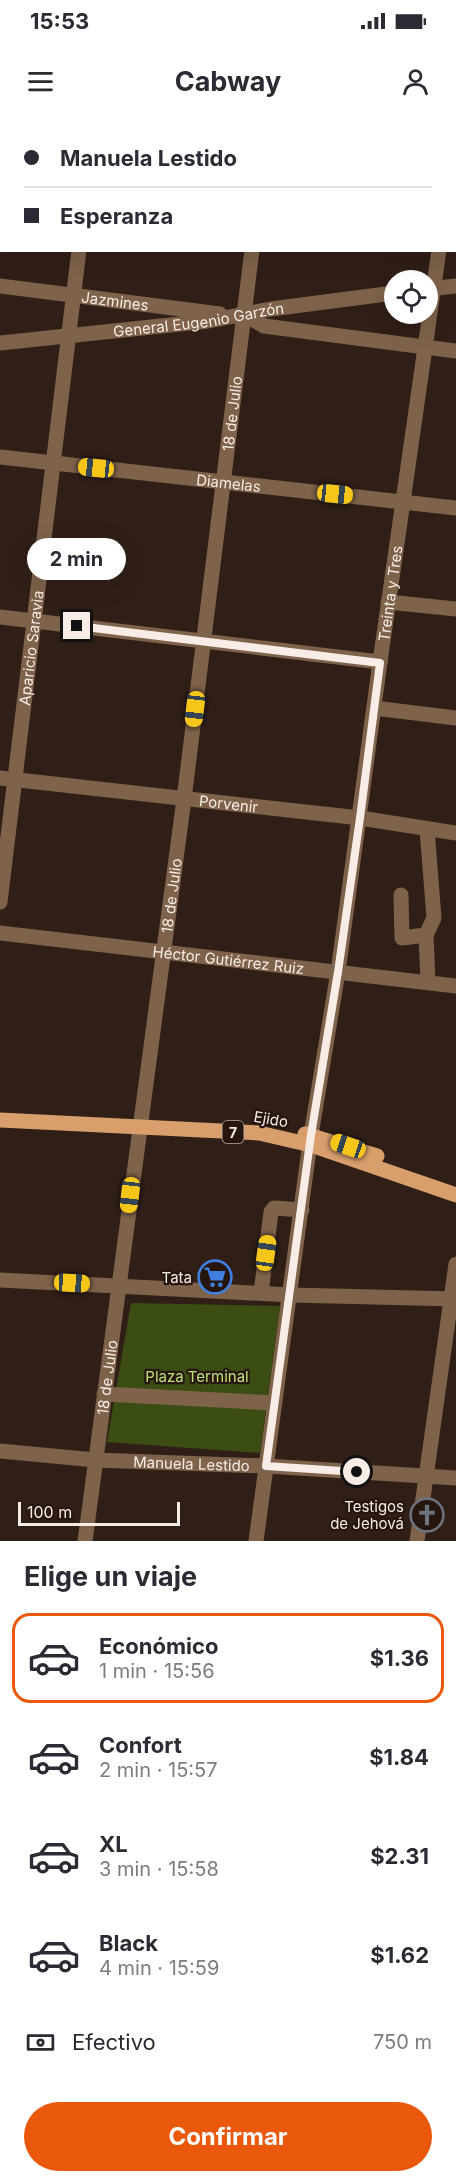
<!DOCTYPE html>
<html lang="es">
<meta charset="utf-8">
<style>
body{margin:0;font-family:Inter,sans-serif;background:#f7f7f7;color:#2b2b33;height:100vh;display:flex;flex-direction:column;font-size:22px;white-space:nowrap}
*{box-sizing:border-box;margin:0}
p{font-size:20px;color:#7c7c81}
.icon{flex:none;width:33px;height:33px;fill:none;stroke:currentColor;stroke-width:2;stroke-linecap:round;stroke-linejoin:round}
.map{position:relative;height:1421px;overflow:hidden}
.side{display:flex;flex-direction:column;background:#fff;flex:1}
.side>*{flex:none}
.hud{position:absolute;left:0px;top:0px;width:456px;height:132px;box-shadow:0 6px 24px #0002;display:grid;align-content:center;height:132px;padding:0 24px;background:#fff}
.fabs{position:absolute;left:384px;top:150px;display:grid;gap:12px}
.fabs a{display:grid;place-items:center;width:54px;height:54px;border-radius:50%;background:#fff;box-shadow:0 6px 24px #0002;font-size:30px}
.scale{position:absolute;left:18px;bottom:15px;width:162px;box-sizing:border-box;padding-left:6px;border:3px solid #f8ece6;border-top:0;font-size:16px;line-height:21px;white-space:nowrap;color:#f8ece6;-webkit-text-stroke:4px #26160e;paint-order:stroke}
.end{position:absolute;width:27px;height:27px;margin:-14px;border:8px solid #f8ece6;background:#111;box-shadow:0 0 0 3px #111}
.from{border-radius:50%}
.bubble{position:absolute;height:42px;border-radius:21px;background:#fff;box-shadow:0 6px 24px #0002;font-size:20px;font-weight:700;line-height:42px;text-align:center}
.car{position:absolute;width:18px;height:36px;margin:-18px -9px;border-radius:8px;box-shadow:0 0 4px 2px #0007;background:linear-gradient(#f5c518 24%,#345 0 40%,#f5c518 0 76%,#345 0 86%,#f5c518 0)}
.hud b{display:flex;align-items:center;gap:21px;height:57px;font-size:22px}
.hud b+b{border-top:2px solid #e1e1e2}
.hud i{width:15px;height:15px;background:#2b2b33}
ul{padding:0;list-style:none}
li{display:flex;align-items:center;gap:18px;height:90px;margin:0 12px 9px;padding:0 12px;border:3px solid transparent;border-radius:18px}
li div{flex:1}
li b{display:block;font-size:22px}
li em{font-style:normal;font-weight:700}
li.current{border-color:#ea580c}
li>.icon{width:54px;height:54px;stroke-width:1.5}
h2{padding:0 24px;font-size:27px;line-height:72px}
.pay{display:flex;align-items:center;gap:15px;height:66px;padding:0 24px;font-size:22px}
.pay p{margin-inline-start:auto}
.primary-button{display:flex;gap:12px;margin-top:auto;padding:12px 24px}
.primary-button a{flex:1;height:69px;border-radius:36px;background:#ea580c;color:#fff;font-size:24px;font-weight:700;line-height:69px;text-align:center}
.status{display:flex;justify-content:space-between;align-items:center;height:42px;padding:0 30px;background:#fff;direction:ltr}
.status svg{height:16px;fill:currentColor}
header{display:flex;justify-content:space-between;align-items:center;height:78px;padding:0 24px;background:#fff;font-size:27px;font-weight:700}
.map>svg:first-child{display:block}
.green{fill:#3b4d13}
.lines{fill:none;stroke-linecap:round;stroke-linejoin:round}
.minor{stroke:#7e624a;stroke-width:15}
.major{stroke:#d89f6d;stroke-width:15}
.route{stroke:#f8ece6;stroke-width:8}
.labels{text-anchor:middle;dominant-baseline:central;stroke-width:4.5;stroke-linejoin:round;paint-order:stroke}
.shield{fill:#26160e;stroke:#b9aca5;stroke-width:1.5}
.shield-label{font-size:14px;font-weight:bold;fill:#f8ece6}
.street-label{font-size:15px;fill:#f8ece6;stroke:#26160e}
.poi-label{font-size:15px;fill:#f8ece6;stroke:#26160e;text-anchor:end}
.park-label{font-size:15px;fill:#bde377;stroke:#26160e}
</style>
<div class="status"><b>15:53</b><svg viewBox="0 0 49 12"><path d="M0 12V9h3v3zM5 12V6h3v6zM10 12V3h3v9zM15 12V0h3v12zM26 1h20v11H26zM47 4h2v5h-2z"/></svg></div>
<header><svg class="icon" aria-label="menu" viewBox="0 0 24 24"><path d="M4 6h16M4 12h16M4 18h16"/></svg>Cabway<svg class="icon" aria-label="person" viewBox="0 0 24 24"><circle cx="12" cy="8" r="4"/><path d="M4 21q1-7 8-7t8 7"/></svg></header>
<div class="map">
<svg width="456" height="1421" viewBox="0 0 456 1421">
<rect width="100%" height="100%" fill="#301f17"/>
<path class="green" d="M131,1183L280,1186L260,1333L107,1322Z"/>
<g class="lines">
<g class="minor">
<path d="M95,2V0"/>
<path d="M268,2V0"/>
<path d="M454,11L456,0"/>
<path id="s1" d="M0,166L220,194"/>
<path d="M428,169L456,166"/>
<path d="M244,194L264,206L456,231"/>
<path id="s2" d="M0,223L208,201L271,189L394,173"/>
<path id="s3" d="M0,337L456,388"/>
<path d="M388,482L456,489"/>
<path d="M0,497L380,542"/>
<path d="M374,588L456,598"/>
<path id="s4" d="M0,658L360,698L456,713"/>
<path d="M427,709L434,798L426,815L428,862"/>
<path d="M401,775L402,818L426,815"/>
<path id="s5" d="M0,782L79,130"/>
<path id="s6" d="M0,813L456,866"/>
<path d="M0,1160L291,1175L456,1179"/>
<path d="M261,1173L271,1092L274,1088L302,1090"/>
<path d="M104,1274L275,1283"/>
<path id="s7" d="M0,1331L95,1340L266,1346L456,1358"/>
<path id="s8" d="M85,1421L184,679L252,130"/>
<path id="s9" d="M256,1421L311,1015L338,852L380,542L439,130"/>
<path d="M417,1421L456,1144"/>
</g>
<path class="major" d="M0,1000L259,1013L311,1025L456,1075
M305,1014L377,1036"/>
</g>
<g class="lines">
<path class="route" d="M77,506L380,543L360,698L338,852L311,1015L266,1346L357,1352"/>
</g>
<defs>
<symbol id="supermarket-ring" viewBox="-11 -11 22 22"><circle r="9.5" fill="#26160e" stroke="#3f7fe0" stroke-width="1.5"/><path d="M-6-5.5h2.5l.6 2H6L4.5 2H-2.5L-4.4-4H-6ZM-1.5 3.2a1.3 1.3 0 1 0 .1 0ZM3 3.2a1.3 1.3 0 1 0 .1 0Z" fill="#3f7fe0"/></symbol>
<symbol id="church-ring" viewBox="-11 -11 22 22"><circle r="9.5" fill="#26160e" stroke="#6b7280" stroke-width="1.5"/><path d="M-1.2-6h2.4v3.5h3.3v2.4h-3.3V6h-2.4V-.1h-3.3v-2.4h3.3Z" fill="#6b7280"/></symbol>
</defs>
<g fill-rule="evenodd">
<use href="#supermarket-ring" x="196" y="1138" width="38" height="38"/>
<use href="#church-ring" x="408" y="1376" width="38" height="38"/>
</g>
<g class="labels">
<rect class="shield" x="222.5" y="1001" width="21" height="22" rx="4.5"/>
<g class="shield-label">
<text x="233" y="1012">7</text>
</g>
<g class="street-label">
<text stroke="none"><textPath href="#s1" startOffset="116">Jazmines</textPath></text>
<text stroke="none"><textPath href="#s2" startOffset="200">General Eugenio Garzón</textPath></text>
<text stroke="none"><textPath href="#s8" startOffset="1137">18 de Julio</textPath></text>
<text stroke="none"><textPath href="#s3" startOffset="230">Diamelas</textPath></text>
<text stroke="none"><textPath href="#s9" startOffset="957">Treinta y Tres</textPath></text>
<text stroke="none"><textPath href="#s5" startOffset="256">Aparicio Saravia</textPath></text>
<text stroke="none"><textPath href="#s4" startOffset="230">Porvenir</textPath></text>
<text stroke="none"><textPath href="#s8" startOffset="651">18 de Julio</textPath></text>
<text stroke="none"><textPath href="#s6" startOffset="230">Héctor Gutiérrez Ruiz</textPath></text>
<text transform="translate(271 999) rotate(10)">Ejido</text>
<text stroke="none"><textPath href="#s8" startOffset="165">18 de Julio</textPath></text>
<text stroke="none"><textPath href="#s7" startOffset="192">Manuela Lestido</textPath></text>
</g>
<g class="poi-label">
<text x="192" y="1157">Tata</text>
<text x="404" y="1386">Testigos<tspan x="404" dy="17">de Jehová</tspan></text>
</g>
<g class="park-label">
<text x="197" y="1256">Plaza Terminal</text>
</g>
</g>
</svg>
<div class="fabs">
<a><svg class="icon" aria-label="locate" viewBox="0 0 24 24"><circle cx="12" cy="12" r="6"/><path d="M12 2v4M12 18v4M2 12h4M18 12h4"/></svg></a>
</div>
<div class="scale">100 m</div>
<i class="end from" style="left:357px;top:1352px"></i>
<i class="end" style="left:77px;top:506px"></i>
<div class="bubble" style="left:27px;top:418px;width:99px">2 min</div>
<i class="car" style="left:96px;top:348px;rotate:276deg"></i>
<i class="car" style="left:335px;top:374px;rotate:96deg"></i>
<i class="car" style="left:195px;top:589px;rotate:187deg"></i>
<i class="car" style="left:348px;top:1026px;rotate:289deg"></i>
<i class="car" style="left:130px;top:1075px;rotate:187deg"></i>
<i class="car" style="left:266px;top:1133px;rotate:8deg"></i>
<i class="car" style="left:72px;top:1163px;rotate:93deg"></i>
<div class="hud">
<b><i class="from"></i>Manuela Lestido</b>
<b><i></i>Esperanza</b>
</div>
</div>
<section class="side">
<h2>Elige un viaje</h2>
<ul>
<li class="current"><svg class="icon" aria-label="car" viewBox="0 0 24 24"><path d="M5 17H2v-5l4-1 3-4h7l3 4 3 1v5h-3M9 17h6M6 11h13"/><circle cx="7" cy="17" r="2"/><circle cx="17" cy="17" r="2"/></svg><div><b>Económico</b><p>1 min · 15:56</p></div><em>$1.36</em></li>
<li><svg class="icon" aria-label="car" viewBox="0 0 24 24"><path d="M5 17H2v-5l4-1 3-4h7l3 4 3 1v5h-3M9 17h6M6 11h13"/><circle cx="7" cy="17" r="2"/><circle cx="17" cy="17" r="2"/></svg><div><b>Confort</b><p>2 min · 15:57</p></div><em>$1.84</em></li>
<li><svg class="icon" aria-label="car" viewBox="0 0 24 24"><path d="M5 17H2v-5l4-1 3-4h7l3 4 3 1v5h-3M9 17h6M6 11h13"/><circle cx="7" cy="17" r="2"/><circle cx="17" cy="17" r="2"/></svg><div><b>XL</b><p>3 min · 15:58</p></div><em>$2.31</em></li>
<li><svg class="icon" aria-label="car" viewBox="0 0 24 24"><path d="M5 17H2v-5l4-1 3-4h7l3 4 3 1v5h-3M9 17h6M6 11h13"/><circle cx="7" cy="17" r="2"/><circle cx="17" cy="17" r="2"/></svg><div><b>Black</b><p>4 min · 15:59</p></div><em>$1.62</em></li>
</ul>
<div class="pay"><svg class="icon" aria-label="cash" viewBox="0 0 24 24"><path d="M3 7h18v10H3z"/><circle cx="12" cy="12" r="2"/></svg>Efectivo<p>750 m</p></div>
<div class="primary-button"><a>Confirmar</a></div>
</section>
